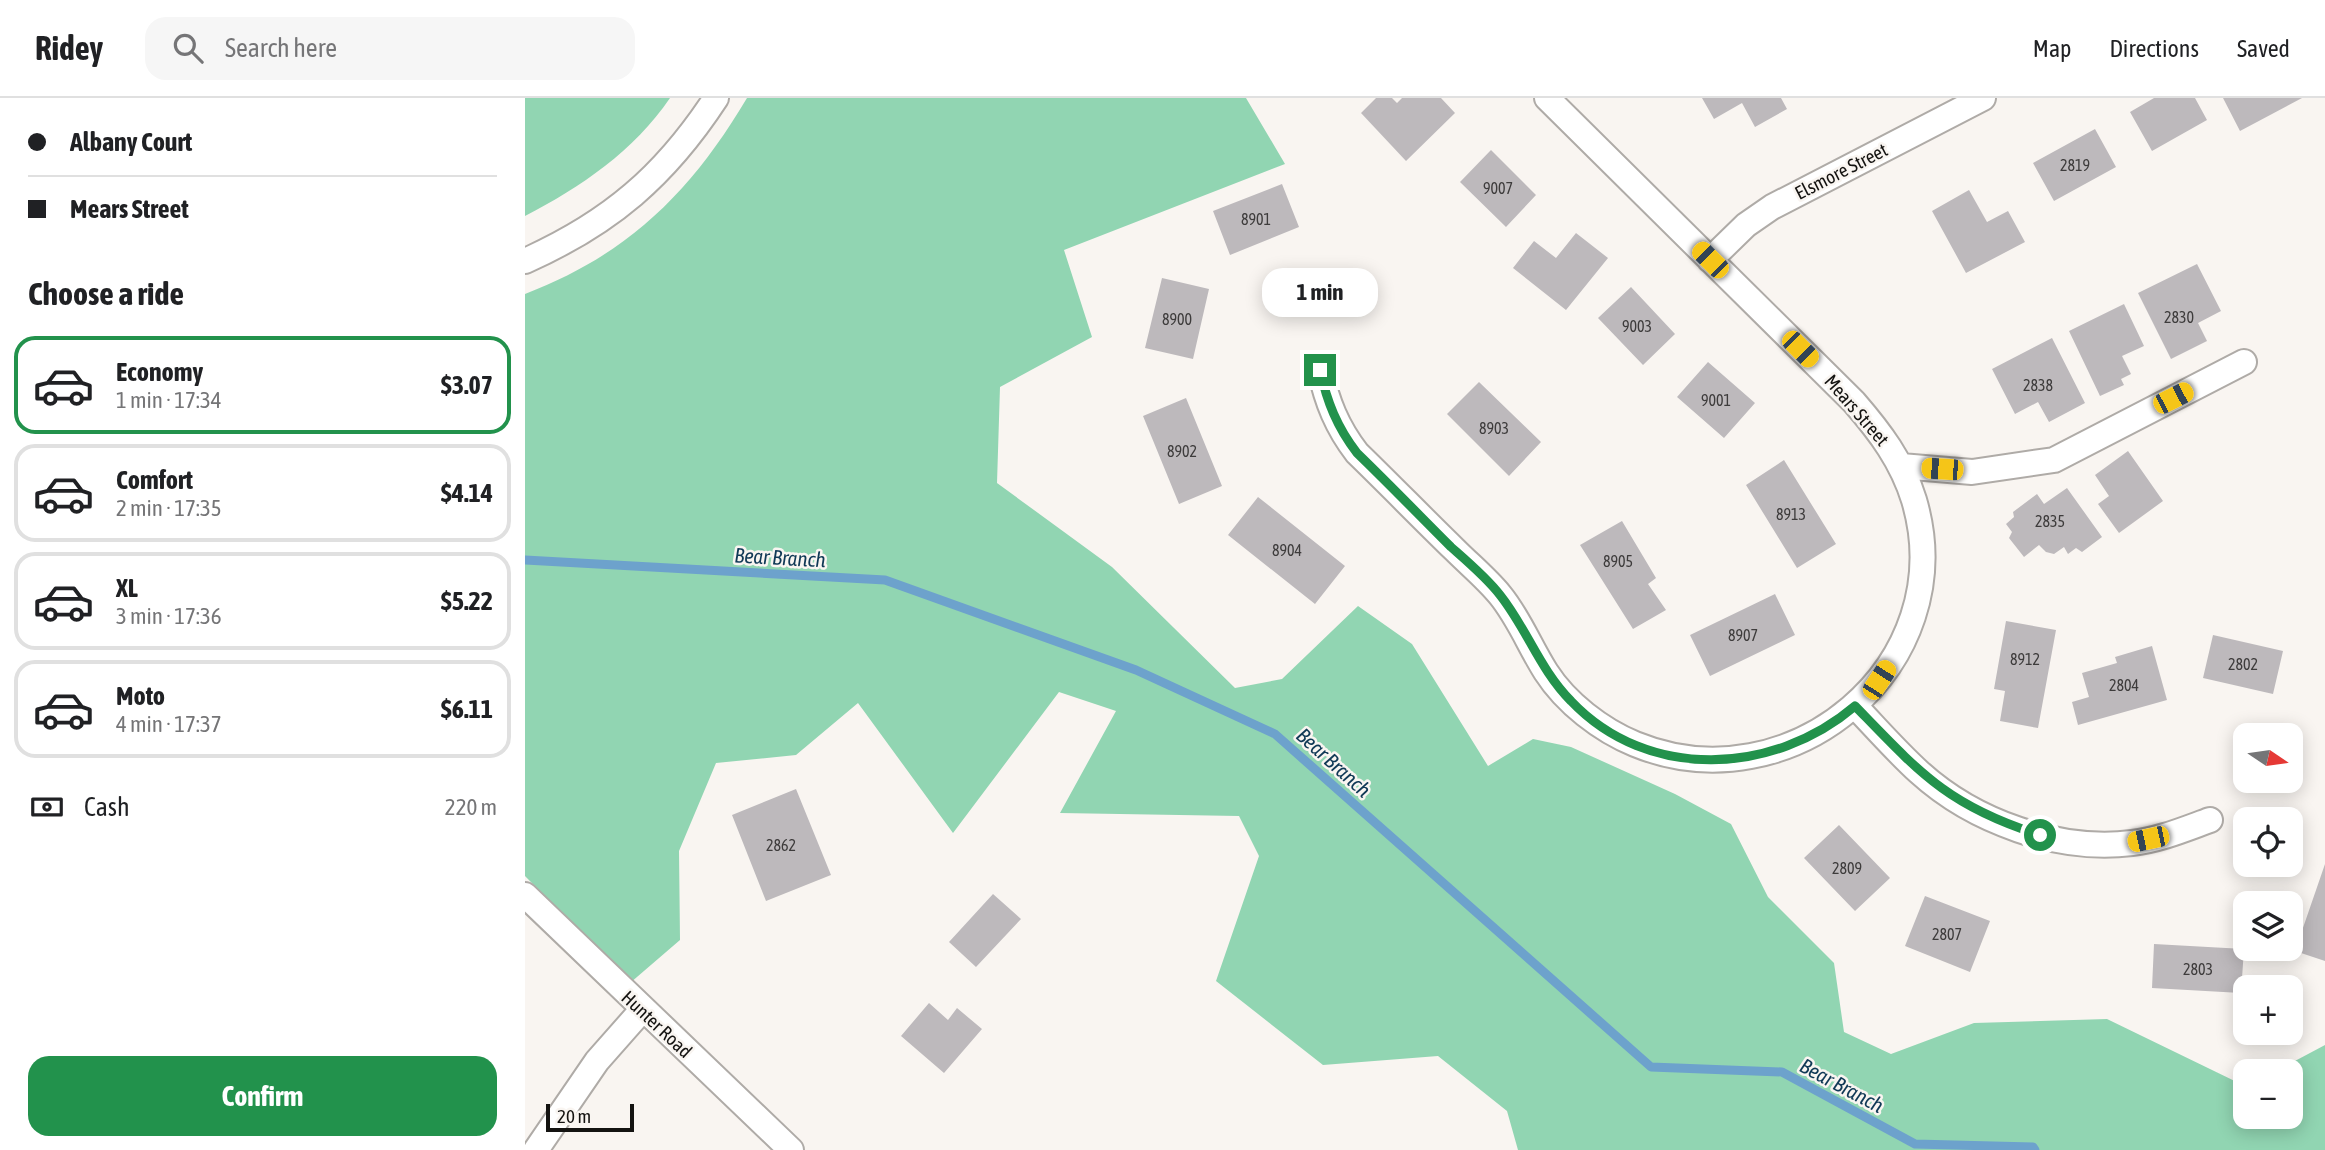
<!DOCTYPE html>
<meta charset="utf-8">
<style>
body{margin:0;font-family:"Asap Condensed",sans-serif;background:#f6f6f6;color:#202124;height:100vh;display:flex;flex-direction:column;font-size:26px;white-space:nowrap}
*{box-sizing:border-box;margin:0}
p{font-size:23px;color:#757577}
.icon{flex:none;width:38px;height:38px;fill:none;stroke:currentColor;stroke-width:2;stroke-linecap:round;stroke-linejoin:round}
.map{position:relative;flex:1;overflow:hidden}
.panel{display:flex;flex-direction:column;background:#fff;width:525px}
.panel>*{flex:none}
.guide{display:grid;align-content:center;height:154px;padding:0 28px;background:#fff}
.needle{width:46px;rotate:103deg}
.fabs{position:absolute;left:1708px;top:625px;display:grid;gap:14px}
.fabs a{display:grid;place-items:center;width:70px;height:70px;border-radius:14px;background:#fff;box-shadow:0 4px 18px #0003;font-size:35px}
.scale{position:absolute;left:21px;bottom:18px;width:88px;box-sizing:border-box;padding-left:7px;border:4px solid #141311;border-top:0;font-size:19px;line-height:24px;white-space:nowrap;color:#141311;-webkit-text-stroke:5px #f9f5f1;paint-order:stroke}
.end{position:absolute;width:32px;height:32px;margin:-16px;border:9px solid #22924c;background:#fff;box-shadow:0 0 0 4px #fff}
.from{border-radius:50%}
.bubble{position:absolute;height:49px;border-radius:21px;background:#fff;box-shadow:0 4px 18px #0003;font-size:23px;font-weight:700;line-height:49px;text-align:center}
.car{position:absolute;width:21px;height:42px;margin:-21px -10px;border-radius:9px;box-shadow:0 0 5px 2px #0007;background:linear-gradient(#f5c518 24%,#345 0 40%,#f5c518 0 76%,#345 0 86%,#f5c518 0)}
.guide b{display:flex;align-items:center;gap:24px;height:66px;font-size:26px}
.guide b+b{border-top:2px solid #e0e0e0}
.guide i{width:18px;height:18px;background:#202124}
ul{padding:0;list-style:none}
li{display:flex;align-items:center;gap:21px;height:98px;margin:0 14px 10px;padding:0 14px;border:4px solid #e0e0e0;border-radius:21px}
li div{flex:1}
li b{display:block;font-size:26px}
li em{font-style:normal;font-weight:700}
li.on{border-color:#22924c}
li>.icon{width:63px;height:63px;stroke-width:1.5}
h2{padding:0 28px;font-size:32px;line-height:84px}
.pay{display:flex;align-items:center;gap:18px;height:77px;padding:0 28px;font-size:26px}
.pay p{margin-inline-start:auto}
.primary-button{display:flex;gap:14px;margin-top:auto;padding:14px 28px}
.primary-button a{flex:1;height:80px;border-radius:21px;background:#22924c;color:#fff;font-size:28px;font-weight:700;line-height:80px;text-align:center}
header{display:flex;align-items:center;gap:42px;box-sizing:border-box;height:98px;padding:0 35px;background:#fff;border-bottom:2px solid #e0e0e0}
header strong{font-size:33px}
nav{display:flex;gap:38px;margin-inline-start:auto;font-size:24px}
.search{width:490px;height:63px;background:#f6f6f6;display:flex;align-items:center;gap:18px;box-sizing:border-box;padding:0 24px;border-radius:21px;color:#757577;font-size:26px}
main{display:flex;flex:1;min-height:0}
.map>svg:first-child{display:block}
.forest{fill:#91d5b2}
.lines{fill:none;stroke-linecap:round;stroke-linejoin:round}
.stream{stroke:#6da2cc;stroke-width:9}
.building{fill:#bdb9bc}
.street-casing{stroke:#afaba7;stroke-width:28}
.street{stroke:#fff;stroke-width:24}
.route{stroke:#22924c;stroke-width:9}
.labels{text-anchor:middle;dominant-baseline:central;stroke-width:5;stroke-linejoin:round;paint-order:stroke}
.number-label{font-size:16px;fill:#3e3c3c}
.street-label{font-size:19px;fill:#141311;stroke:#f9f5f1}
.water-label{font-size:21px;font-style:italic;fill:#103956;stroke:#f9f5f1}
</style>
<header>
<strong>Ridey</strong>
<div class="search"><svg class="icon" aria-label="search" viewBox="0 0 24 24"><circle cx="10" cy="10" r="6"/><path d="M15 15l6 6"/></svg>Search here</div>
<nav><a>Map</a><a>Directions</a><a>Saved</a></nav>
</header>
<main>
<section class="panel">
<div class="guide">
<b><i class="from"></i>Albany Court</b>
<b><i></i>Mears Street</b>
</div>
<h2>Choose a ride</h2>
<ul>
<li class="on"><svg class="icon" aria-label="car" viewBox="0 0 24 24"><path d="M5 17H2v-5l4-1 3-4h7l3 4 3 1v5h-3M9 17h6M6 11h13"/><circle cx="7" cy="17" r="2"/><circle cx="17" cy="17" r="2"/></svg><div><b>Economy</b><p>1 min · 17:34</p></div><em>$3.07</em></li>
<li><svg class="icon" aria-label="car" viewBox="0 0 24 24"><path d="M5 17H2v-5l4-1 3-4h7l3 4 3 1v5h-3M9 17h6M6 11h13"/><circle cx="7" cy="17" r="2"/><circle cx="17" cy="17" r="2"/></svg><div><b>Comfort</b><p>2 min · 17:35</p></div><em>$4.14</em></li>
<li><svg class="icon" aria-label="car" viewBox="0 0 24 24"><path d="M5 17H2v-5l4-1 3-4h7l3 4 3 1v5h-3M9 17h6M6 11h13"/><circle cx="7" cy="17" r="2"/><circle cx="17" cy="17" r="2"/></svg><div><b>XL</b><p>3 min · 17:36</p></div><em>$5.22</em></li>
<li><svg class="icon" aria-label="car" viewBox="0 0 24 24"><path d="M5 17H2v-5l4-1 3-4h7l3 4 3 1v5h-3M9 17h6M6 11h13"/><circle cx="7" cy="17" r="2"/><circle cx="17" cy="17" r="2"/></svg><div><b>Moto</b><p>4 min · 17:37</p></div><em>$6.11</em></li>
</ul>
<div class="pay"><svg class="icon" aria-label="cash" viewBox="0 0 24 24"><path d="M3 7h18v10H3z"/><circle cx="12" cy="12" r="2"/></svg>Cash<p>220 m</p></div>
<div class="primary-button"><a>Confirm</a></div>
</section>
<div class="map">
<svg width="1800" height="1052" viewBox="0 0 1800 1052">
<rect width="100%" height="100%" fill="#f9f5f1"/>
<path class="forest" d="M0,0H145C109,53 56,89 0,118Z
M222,0H721L760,66L539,152L567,239L475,289L472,385L587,469L710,590L757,581L833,508L887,546L963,668L1008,641L1046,649L1150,696L1206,726L1243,799L1309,865L1319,934L1366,956L1449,925L1582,921L1720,988V1018H1766V973H1751L1800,947V1052H993L982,1013L913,958L798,967L691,883L734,758L714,718L535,715L591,613L534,594L428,735L333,605L271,657L191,665L154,753L155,842L105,885L0,778V196C104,156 166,94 222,0Z"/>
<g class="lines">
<path class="stream" d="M0,462L360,482L611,572L750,636L1126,969L1257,974L1390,1046L1508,1049L1510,1052"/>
</g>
<path class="building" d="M851,0H867L872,5L877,0H916L930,15L881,63L836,15Z
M1177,0H1256L1262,11L1230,29L1217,5L1189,21Z
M1629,0H1670L1682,22L1627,53L1605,14Z
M1698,0H1777L1715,33Z
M1570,31L1591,69L1529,103L1508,65Z
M966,52L1011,97L981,129L935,84Z
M757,86L774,129L705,157L688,113Z
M1444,92L1462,124L1483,113L1500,144L1441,175L1407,113Z
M1051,135L1083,160L1041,212L988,170L1009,143L1031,160Z
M1672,166L1696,213L1673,225L1682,243L1646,261L1613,195Z
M637,180L684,191L668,261L620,250Z
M1106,189L1150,236L1118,267L1073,220Z
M1599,206L1619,248L1597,258L1606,276L1596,281L1599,287L1575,298L1544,233Z
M1527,240L1560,305L1524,324L1513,304L1490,316L1467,271Z
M1183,264L1230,305L1199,340L1152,299Z
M954,284L1016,344L984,378L922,316Z
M661,300L697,388L654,406L618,318Z
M1603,353L1638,403L1594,435L1573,406L1584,398L1570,377Z
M1259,362L1311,446L1272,470L1221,387Z
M1542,390L1577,439L1557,454L1551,450L1543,456L1539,449L1529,456L1521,454L1514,447L1499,459L1484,440L1487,434L1481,426L1489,419L1488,414L1512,396L1519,406Z
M733,399L820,468L790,506L703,437Z
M1097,423L1131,480L1123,486L1141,512L1108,531L1055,447Z
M1250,496L1270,537L1185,578L1165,537Z
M1481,523L1531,532L1513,630L1475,623L1480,593L1469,591Z
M1688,537L1758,553L1748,596L1678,580Z
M1627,548L1642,602L1553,627L1547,604L1564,599L1557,575L1592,565L1590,559Z
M271,691L306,777L241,803L207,717Z
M1314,727L1365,780L1330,813L1279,760Z
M1800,766V863L1770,853Z
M468,796L496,821L451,869L424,844Z
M1400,798L1465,823L1445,874L1380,848Z
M1629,846L1719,851L1716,895L1627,890Z
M404,905L423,922L432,910L457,931L419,975L376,938Z"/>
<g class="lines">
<defs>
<path id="street" d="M1185,162L1221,127L1247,109L1458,0
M0,163C85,125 140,78 191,0
M795,272C802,304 812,329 832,355C865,387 897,420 930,452C945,467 962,481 975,497C994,520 1005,549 1021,574C1041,605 1076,632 1110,646C1265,710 1438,567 1389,402C1377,363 1355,334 1329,304L1022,0
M1376,368L1447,374L1529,362L1719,264
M1330,608C1351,630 1371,653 1394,674C1449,724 1533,754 1607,745C1634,742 1660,731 1685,722
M0,797L266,1052
M11,1052L72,963L117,912"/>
</defs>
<use href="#street" class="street-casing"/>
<use href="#street" class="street"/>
</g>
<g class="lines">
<path class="route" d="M795,272C802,304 812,329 832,355C864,386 895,418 926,449C943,464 962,480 975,497C1002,531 1015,572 1046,603C1123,684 1249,677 1330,608C1395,675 1423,708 1515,737"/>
</g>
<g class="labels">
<g class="number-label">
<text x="1550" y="67">2819</text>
<text x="973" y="90">9007</text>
<text x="731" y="121">8901</text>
<text x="1654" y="219">2830</text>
<text x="652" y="221">8900</text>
<text x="1112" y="228">9003</text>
<text x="1513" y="287">2838</text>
<text x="1191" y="302">9001</text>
<text x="969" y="330">8903</text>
<text x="657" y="353">8902</text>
<text x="1266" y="416">8913</text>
<text x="1525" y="423">2835</text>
<text x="762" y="452">8904</text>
<text x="1093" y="463">8905</text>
<text x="1218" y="537">8907</text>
<text x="1500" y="561">8912</text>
<text x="1718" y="566">2802</text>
<text x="1599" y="587">2804</text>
<text x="256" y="747">2862</text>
<text x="1322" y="770">2809</text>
<text x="1422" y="836">2807</text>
<text x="1673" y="871">2803</text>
</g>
<g class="street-label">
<text transform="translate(1316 73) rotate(-27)">Elsmore Street</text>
<text transform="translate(1332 312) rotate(49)">Mears Street</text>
<text transform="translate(132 926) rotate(43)">Hunter Road</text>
</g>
<g class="water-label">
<text transform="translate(255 459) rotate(3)">Bear Branch</text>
<text transform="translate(809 664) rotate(42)">Bear Branch</text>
<text transform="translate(1317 987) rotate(28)">Bear Branch</text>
</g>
</g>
</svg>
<div class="fabs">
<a><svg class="needle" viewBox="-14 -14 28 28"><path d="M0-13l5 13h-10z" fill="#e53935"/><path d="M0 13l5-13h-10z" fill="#757577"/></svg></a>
<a><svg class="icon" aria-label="locate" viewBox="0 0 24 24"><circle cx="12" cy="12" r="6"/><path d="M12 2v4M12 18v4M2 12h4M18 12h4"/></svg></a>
<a><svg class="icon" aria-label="layers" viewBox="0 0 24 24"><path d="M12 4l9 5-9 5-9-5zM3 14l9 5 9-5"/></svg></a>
<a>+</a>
<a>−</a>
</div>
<div class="scale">20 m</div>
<i class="end from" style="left:1515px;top:737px"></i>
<i class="end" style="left:795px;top:272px"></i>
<div class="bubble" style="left:737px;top:170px;width:116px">1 min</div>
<i class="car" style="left:1185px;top:162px;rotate:315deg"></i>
<i class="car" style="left:1275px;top:251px;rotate:135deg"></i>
<i class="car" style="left:1648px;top:300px;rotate:63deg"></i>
<i class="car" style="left:1417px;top:371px;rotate:274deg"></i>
<i class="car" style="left:1354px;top:582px;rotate:33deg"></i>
<i class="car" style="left:1623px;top:741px;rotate:258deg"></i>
</div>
</main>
